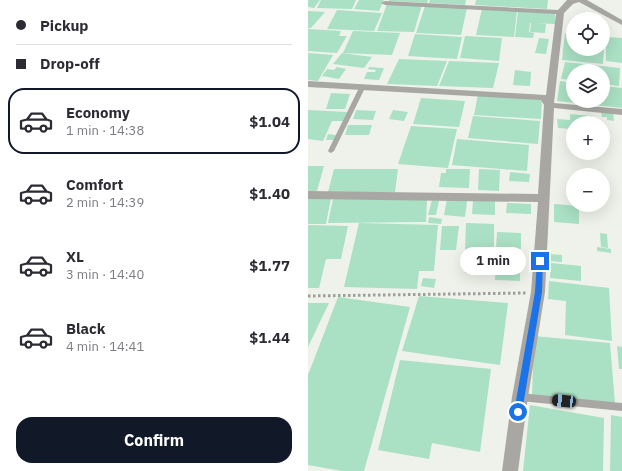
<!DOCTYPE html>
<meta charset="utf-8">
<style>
body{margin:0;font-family:"IBM Plex Sans",sans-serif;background:#f2f2f3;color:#2b2b33;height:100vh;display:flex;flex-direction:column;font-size:15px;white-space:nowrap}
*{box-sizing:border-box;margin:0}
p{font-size:13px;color:#7c7c81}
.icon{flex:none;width:22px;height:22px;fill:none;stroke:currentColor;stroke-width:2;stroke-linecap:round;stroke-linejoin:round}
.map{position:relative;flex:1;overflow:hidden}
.panel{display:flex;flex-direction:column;background:#fff;width:308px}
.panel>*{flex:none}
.guide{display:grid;align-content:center;height:88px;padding:0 16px;background:#fff}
.tools{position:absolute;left:258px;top:12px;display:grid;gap:8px}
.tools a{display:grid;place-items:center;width:44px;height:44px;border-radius:50%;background:#fff;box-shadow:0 4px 16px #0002;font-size:20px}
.end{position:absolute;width:18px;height:18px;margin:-9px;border:5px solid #1a73e8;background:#fff;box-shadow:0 0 0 2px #fff}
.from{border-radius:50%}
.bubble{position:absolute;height:28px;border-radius:14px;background:#fff;box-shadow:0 4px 16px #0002;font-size:13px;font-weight:700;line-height:28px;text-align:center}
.car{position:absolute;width:12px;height:24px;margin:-12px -6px;border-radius:5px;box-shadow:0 0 3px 1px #0007;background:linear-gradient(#222 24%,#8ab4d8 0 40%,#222 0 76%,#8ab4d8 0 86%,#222 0)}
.guide b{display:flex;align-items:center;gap:14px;height:38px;font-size:15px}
.guide b+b{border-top:1px solid #e1e1e2}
.guide i{width:10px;height:10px;background:#2b2b33}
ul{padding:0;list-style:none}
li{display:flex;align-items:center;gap:12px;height:66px;margin:0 8px 6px;padding:0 8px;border:2px solid transparent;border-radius:16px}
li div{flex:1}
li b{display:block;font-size:15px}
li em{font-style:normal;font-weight:700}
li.current{border-color:#111827}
li>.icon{width:36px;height:36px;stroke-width:1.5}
.button{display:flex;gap:8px;margin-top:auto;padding:8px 16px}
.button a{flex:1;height:46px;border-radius:16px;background:#111827;color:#fff;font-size:16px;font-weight:700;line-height:46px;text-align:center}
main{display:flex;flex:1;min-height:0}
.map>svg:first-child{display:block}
.building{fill:#aae0c4}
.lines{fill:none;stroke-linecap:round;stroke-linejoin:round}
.path{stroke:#9da09a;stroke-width:3;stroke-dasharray:2.5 2.5;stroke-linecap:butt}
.lane{fill:#a8a7a3;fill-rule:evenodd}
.street{fill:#a8a7a3;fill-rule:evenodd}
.route{fill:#1a73e8}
</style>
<main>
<section class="panel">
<div class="guide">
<b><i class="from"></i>Pickup</b>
<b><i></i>Drop-off</b>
</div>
<ul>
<li class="current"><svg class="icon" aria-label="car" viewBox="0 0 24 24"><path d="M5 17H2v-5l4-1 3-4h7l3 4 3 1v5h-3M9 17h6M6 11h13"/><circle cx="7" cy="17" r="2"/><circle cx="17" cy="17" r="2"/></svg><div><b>Economy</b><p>1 min · 14:38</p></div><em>$1.04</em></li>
<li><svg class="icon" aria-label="car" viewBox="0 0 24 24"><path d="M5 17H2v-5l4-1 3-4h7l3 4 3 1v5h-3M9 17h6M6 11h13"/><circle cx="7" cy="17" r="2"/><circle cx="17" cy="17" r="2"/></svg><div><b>Comfort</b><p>2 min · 14:39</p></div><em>$1.40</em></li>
<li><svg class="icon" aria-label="car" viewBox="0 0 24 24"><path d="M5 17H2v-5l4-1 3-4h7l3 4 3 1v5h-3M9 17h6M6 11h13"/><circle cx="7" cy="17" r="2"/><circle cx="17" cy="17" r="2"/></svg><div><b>XL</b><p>3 min · 14:40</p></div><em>$1.77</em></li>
<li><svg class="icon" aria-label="car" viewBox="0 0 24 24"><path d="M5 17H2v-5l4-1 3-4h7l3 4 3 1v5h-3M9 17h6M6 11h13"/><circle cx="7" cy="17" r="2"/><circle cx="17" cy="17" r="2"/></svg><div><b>Black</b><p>4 min · 14:41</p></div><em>$1.44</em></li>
</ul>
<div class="button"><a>Confirm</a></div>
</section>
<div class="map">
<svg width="314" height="471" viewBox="0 0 314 471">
<rect width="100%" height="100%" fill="#eef2ea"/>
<path class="building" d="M0,0H12L6,8L0,7Z
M13,0H48L44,9L9,8Z
M51,0H76L71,11L46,9Z
M81,0H120L119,3L81,1Z
M122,0H158L157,5L121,3Z
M168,0H240L239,9L167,5Z
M79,4L114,5L106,32L69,31Z
M117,6L159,8L153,35L108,33Z
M174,9L209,11L206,37L168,35Z
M29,10L74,13L66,31L19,29Z
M0,11L17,12L3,28H0Z
M210,11L247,13V24L227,23L238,24L237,33L222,32L223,23H222L221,32L226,33L225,38L207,37Z
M0,29L33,31L31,36H39L29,53L0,51Z
M45,31L92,33L84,55L35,53Z
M257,33L265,34V49H296L295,64L254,60Z
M107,34L154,37L149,59L100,56Z
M157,36L194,38L191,61L152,58Z
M298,37L314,38V63L298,61Z
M231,38L241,39L238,54L227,53Z
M0,53L25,55L10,81L0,80Z
M34,53L64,57L56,68L25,64Z
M91,59L139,61L129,86L79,84Z
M141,61L191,63L185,88L131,86Z
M257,62L312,68L311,86L295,84V71H265V80L253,79Z
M29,67L38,69L31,79L14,76L19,69L26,70Z
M61,67L76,68L71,80L56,79L59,72H67L68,70L60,69Z
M207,70L223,72L222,86L205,85Z
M252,81L265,83V101H295V86L314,88V108L249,101Z
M23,93L42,94L37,109H18Z
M170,94L234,99L233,119L166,115Z
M113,98L157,101L151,127L105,124Z
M0,110L39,112L35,121H24L15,141L0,139Z
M48,110L68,111L65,120L45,119Z
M85,110L100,112L96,121L81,119Z
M293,112L305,113L306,121L299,120V117H294Z
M262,114L284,116L285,123H265V129L250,128L249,119L262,120Z
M165,116L232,121L230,144L160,138Z
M40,125H64L61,135H37Z
M103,126L149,129L140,168L90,164Z
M20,134L28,135L26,140H18Z
M149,139L221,145L219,171L144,165Z
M0,166H16L9,191H0Z
M26,169H90L87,192H20Z
M138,169H162L161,188L131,187L133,173H138Z
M171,169L192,170L191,191L170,190Z
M202,172L222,174L221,182L201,181Z
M0,198H23L18,224H0Z
M119,198L118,222L20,223L25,199Z
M139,199L159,201L157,217L136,215Z
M124,200L131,201L128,215H120Z
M165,200L187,201V215L164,214Z
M199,203L223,204V214L198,213Z
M246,204L271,206V224L246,222Z
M121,217L134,219L133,224L120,223Z
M51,223L130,225L126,271H111L109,289L36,287Z
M158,223L186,224V252L157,251Z
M0,225L40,226L33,259H18L11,288H0Z
M134,226H151L148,250H132Z
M189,232L213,233V249L188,248Z
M292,233L299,234L300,248L293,247Z
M289,247L303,249V253L289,251Z
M188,252L212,253V281L187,280Z
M241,254L254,255V262L241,261Z
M158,255L183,256V275L157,273Z
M243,263L273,266V281L242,278Z
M115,278L128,279L126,288L113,286Z
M241,281L301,288L304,341L257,335L258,301L240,299Z
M111,296L200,303L192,365L94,351Z
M30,297L102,307L56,471H34L0,465V375Z
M0,303H21L0,347Z
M226,336L302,343L307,403L224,395Z
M309,346L314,347V369H311Z
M92,360L183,369L172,452L124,443L121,459L70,450Z
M222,405L296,418L295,471H215Z
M303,415L314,417V471H302Z"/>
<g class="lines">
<path class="path" d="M0,296L218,293"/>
<path class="lane" d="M54,86L57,88L26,151L23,153L21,152L20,151L51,88Z
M212,393L314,403V411L212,401L209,400L208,397L209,394Z"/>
<path class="street" d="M259,0H279L314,20V25L271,2L265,4L256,13L246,103L314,109V115L246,108L237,292L220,397L210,471H194L204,397L223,292L230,202L0,199V191L230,194L236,105L233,100L0,87V81L238,95L248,14L77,5L73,3L77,1L250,10Z"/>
</g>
<path class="route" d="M232,258L235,261L234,292L214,412L213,414L210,416L207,414L206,412L227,292L229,261Z"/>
</svg>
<div class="tools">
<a><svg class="icon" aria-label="locate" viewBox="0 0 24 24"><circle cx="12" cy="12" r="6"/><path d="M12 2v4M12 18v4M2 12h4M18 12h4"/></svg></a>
<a><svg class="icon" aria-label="layers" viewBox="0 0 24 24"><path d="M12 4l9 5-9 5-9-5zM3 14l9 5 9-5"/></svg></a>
<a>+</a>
<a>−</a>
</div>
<i class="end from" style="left:210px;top:412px"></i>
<i class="end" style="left:232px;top:261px"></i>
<div class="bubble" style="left:152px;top:247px;width:66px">1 min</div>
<i class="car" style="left:256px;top:401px;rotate:276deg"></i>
</div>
</main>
